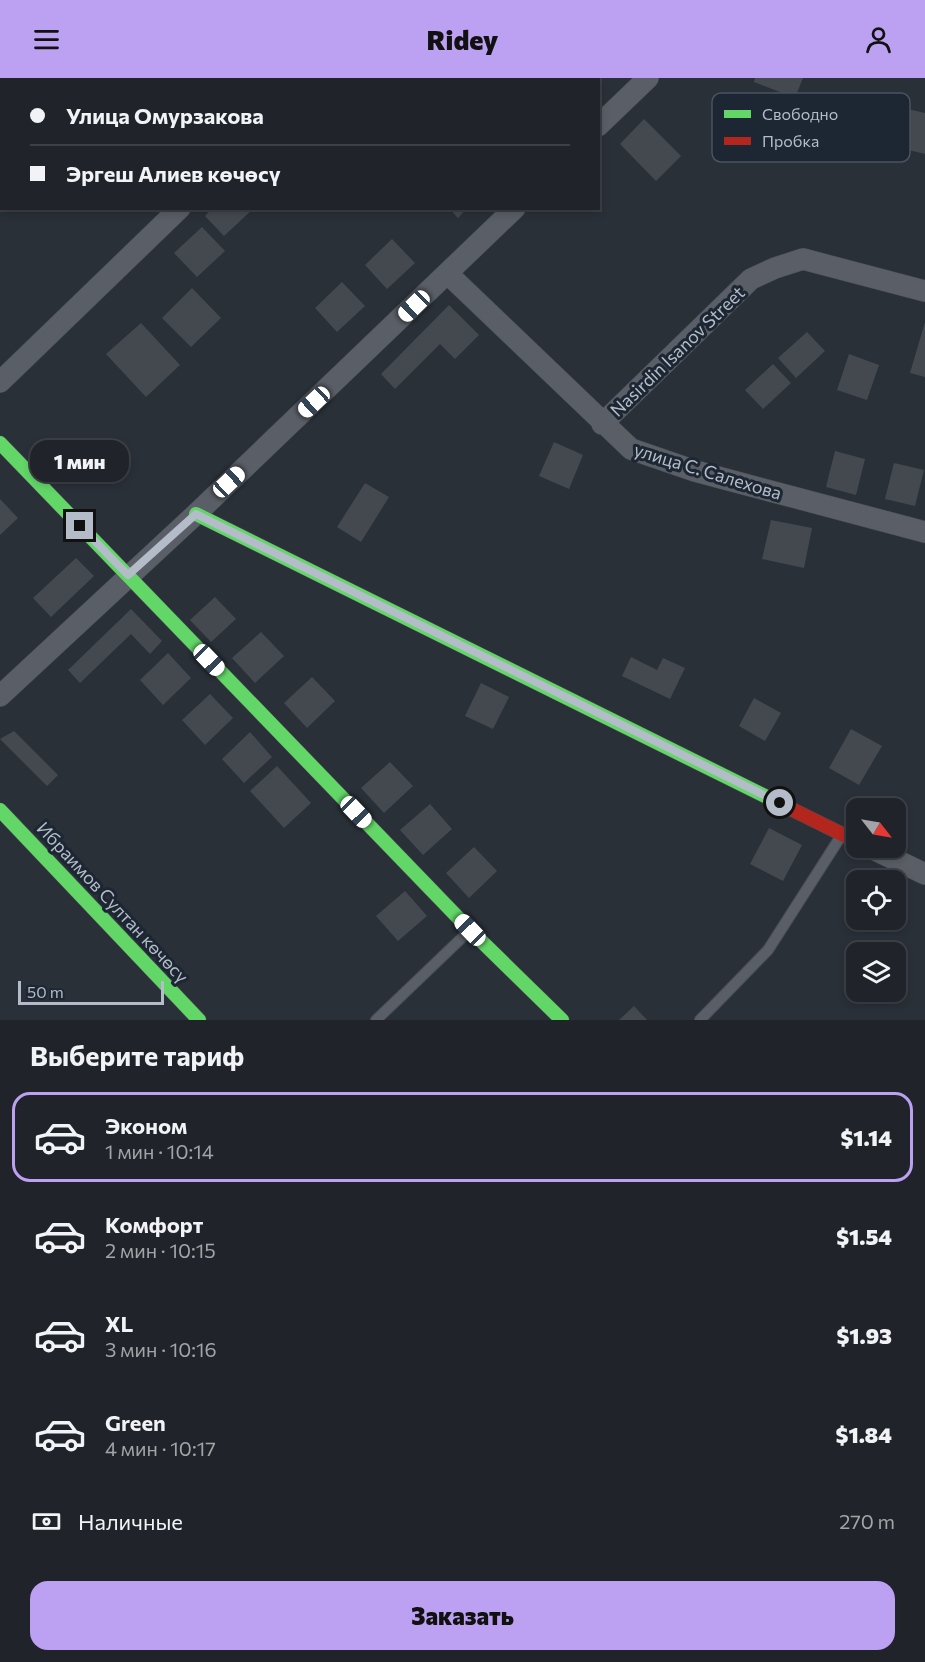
<!DOCTYPE html>
<html lang="ru">
<meta charset="utf-8">
<style>
body{margin:0;font-family:Commissioner,sans-serif;background:#282c32;color:#f1f3f6;height:100vh;display:flex;flex-direction:column;font-size:22px;white-space:nowrap}
*{box-sizing:border-box;margin:0}
p{font-size:20px;color:#a2a4a8}
.icon{flex:none;width:33px;height:33px;fill:none;stroke:currentColor;stroke-width:2;stroke-linecap:round;stroke-linejoin:round}
.map{position:relative;height:942px;overflow:hidden}
.details{display:flex;flex-direction:column;background:#20242a;flex:1}
.details>*{flex:none}
.hud{position:absolute;left:0px;top:0px;width:600px;height:132px;box-shadow:0 3px 9px #0003,0 0 0 2px #3d4147;display:grid;align-content:center;height:132px;padding:0 30px;background:#20242a}
.needle{width:39px;rotate:121deg}
.fabs{position:absolute;left:846px;top:720px;display:grid;gap:12px}
.fabs a{display:grid;place-items:center;width:60px;height:60px;border-radius:12px;background:#20242a;box-shadow:0 3px 9px #0003,0 0 0 2px #3d4147;font-size:30px}
.scale{position:absolute;left:18px;bottom:15px;width:146px;box-sizing:border-box;padding-left:6px;border:3px solid #b4bcc9;border-top:0;font-size:16px;line-height:21px;white-space:nowrap;color:#b4bcc9;-webkit-text-stroke:4px #1d2633;paint-order:stroke}
.end{position:absolute;width:27px;height:27px;margin:-14px;border:8px solid #b4bcc9;background:#111;box-shadow:0 0 0 3px #111}
.from{border-radius:50%}
.bubble{position:absolute;height:42px;border-radius:18px;background:#20242a;box-shadow:0 3px 9px #0003,0 0 0 2px #3d4147;font-size:20px;font-weight:800;line-height:42px;text-align:center}
.car{position:absolute;width:18px;height:36px;margin:-18px -9px;border-radius:8px;box-shadow:0 0 4px 2px #0007;background:linear-gradient(#fff 24%,#345 0 40%,#fff 0 76%,#345 0 86%,#fff 0)}
.hud b{display:flex;align-items:center;gap:21px;height:57px;font-size:22px}
.hud b+b{border-top:2px solid #3d4147}
.hud i{width:15px;height:15px;background:#f1f3f6}
ul{padding:0;list-style:none}
li{display:flex;align-items:center;gap:18px;height:90px;margin:0 12px 9px;padding:0 18px;border:3px solid transparent;border-radius:18px}
li div{flex:1}
li b{display:block;font-size:22px}
li em{font-style:normal;font-weight:800}
li.on{border-color:#bca0f2}
li>.icon{width:54px;height:54px;stroke-width:1.5}
h2{padding:0 30px;font-size:27px;line-height:72px}
.pay{display:flex;align-items:center;gap:15px;height:66px;padding:0 30px;font-size:22px}
.pay p{margin-inline-start:auto}
.action{display:flex;gap:12px;margin-top:auto;padding:12px 30px}
.action a{flex:1;height:69px;border-radius:18px;background:#bca0f2;color:#111;font-size:24px;font-weight:800;line-height:69px;text-align:center}
header{display:flex;justify-content:space-between;align-items:center;height:78px;padding:0 30px;background:#bca0f2;color:#111;font-size:27px;font-weight:800}
.map>svg:first-child{display:block}
.building{fill:#444950}
.lines{fill:none;stroke-linecap:round;stroke-linejoin:round}
.lane-casing{stroke:#484c53;stroke-width:12}
.street-casing{stroke:#484c53;stroke-width:22}
.fast-casing{stroke:#484c53;stroke-width:15}
.jam-casing{stroke:#484c53;stroke-width:15}
.lane{stroke:#5a5e66;stroke-width:10}
.street{stroke:#5a5e66;stroke-width:21}
.fast{stroke:#63d668;stroke-width:14}
.jam{stroke:#b3261e;stroke-width:14}
.route{stroke:#b4bcc9;stroke-width:8}
.labels{text-anchor:middle;dominant-baseline:central;stroke-width:6;stroke-linejoin:round;paint-order:stroke}
.street-label{font-size:18px;fill:#b4bcc9;stroke:#1d2633}
.key{fill:#1d2633;stroke:#4a5360;stroke-width:1.5}
.key-label{font-size:16px;fill:#b4bcc9}
</style>
<header><svg class="icon" aria-label="menu" viewBox="0 0 24 24"><path d="M4 6h16M4 12h16M4 18h16"/></svg>Ridey<svg class="icon" aria-label="person" viewBox="0 0 24 24"><circle cx="12" cy="8" r="4"/><path d="M4 21q1-7 8-7t8 7"/></svg></header>
<div class="map">
<svg width="925" height="942" viewBox="0 0 925 942">
<rect width="100%" height="100%" fill="#2a3038"/>
<path class="building" d="M755,0H803L795,20L754,4Z
M908,31L925,35V76L900,70Z
M644,41L681,78L656,103L620,66Z
M212,130H254L224,158L205,138Z
M449,130H467L458,140Z
M202,149L225,173L197,199L174,175Z
M392,161L415,185L387,211L365,187Z
M342,204L365,228L337,254L315,230Z
M192,210L221,240L191,269L162,240Z
M449,227L479,257L455,281L440,266L395,311L381,296Z
M925,244V299L910,295Z
M141,245L180,287L146,319L106,276Z
M807,254L825,273L796,300L778,280Z
M849,276L879,287L867,322L837,312Z
M773,286L791,305L763,331L745,312Z
M554,364L583,377L569,411L539,398Z
M835,373L865,381L856,417L826,409Z
M894,385L924,392L915,428L885,421Z
M365,405L389,419L361,464L337,449Z
M0,421L18,440L0,457Z
M771,442L812,450L804,490L762,481Z
M76,480L94,498L51,539L33,520Z
M215,519L236,541L211,564L190,542Z
M131,531L162,563L150,576L131,556L80,605L68,592Z
M261,554L284,578L255,605L232,580Z
M168,575L191,600L163,627L140,602Z
M631,579L657,592L663,580L685,590L670,621L622,598Z
M312,599L335,623L307,650L284,625Z
M481,605L509,619L493,651L465,638Z
M210,616L233,640L205,667L182,642Z
M754,620L781,635L765,663L739,648Z
M851,651L882,668L859,707L829,690Z
M14,653L58,697L47,708L0,661Z
M250,654L272,679L244,705L222,681Z
M390,684L413,708L384,735L361,710Z
M277,688L311,725L284,750L250,713Z
M430,726L452,751L423,777L400,752Z
M769,750L802,767L783,803L750,786Z
M474,769L497,793L469,820L446,795Z
M405,813L427,838L398,863L376,838Z
M634,928L647,942H619Z"/>
<g class="lines">
<defs>
<path id="lane" d="M376,942L468,854
M700,942L768,872L841,758"/>
<path id="street" d="M4,2L5,0
M314,2L315,0
M598,48L648,0
M448,196L631,371L695,393L925,454
M0,304L180,130
M602,346L751,201L775,190L803,181L925,213
M0,618L196,436L515,130
M871,770L925,796"/>
<path id="fast" d="M0,365L470,852L562,942
M196,436L777,724
M0,732L199,942"/>
<path id="jam" d="M777,724L856,763"/>
</defs>
<use href="#lane" class="lane-casing"/>
<use href="#street" class="street-casing"/>
<use href="#fast" class="fast-casing"/>
<use href="#jam" class="jam-casing"/>
<use href="#lane" class="lane"/>
<use href="#street" class="street"/>
<use href="#fast" class="fast"/>
<use href="#jam" class="jam"/>
</g>
<g class="lines">
<path class="route" d="M80,448L128,497L196,436L780,725"/>
</g>
<g class="labels">
<g class="street-label">
<text transform="translate(677 273) rotate(-44)">Nasirdin Isanov Street</text>
<text transform="translate(708 393) rotate(17)">улица С. Салехова</text>
<text transform="translate(113 824) rotate(47)">Ибраимов Султан көчөсү</text>
</g>
</g>
<rect x="712" y="15" width="198" height="69" rx="9" class="key"/>
<rect x="724" y="32" width="27" height="8" fill="#63d668"/>
<rect x="724" y="59" width="27" height="8" fill="#b3261e"/>
<g class="key-label">
<text x="762" y="42">Свободно</text>
<text x="762" y="69">Пробка</text>
</g>
</svg>
<div class="fabs">
<a><svg class="needle" viewBox="-14 -14 28 28"><path d="M0-13l5 13h-10z" fill="#e53935"/><path d="M0 13l5-13h-10z" fill="#a2a4a8"/></svg></a>
<a><svg class="icon" aria-label="locate" viewBox="0 0 24 24"><circle cx="12" cy="12" r="6"/><path d="M12 2v4M12 18v4M2 12h4M18 12h4"/></svg></a>
<a><svg class="icon" aria-label="layers" viewBox="0 0 24 24"><path d="M12 4l9 5-9 5-9-5zM3 14l9 5 9-5"/></svg></a>
</div>
<div class="scale">50 m</div>
<i class="end from" style="left:780px;top:725px"></i>
<i class="end" style="left:80px;top:448px"></i>
<div class="bubble" style="left:30px;top:362px;width:99px">1 мин</div>
<i class="car" style="left:414px;top:228px;rotate:226deg"></i>
<i class="car" style="left:314px;top:324px;rotate:227deg"></i>
<i class="car" style="left:229px;top:404px;rotate:47deg"></i>
<i class="car" style="left:209px;top:582px;rotate:136deg"></i>
<i class="car" style="left:356px;top:734px;rotate:136deg"></i>
<i class="car" style="left:470px;top:852px;rotate:316deg"></i>
<div class="hud">
<b><i class="from"></i>Улица Омурзакова</b>
<b><i></i>Эргеш Алиев көчөсү</b>
</div>
</div>
<section class="details">
<h2>Выберите тариф</h2>
<ul>
<li class="on"><svg class="icon" aria-label="car" viewBox="0 0 24 24"><path d="M5 17H2v-5l4-1 3-4h7l3 4 3 1v5h-3M9 17h6M6 11h13"/><circle cx="7" cy="17" r="2"/><circle cx="17" cy="17" r="2"/></svg><div><b>Эконом</b><p>1 мин · 10:14</p></div><em>$1.14</em></li>
<li><svg class="icon" aria-label="car" viewBox="0 0 24 24"><path d="M5 17H2v-5l4-1 3-4h7l3 4 3 1v5h-3M9 17h6M6 11h13"/><circle cx="7" cy="17" r="2"/><circle cx="17" cy="17" r="2"/></svg><div><b>Комфорт</b><p>2 мин · 10:15</p></div><em>$1.54</em></li>
<li><svg class="icon" aria-label="car" viewBox="0 0 24 24"><path d="M5 17H2v-5l4-1 3-4h7l3 4 3 1v5h-3M9 17h6M6 11h13"/><circle cx="7" cy="17" r="2"/><circle cx="17" cy="17" r="2"/></svg><div><b>XL</b><p>3 мин · 10:16</p></div><em>$1.93</em></li>
<li><svg class="icon" aria-label="car" viewBox="0 0 24 24"><path d="M5 17H2v-5l4-1 3-4h7l3 4 3 1v5h-3M9 17h6M6 11h13"/><circle cx="7" cy="17" r="2"/><circle cx="17" cy="17" r="2"/></svg><div><b>Green</b><p>4 мин · 10:17</p></div><em>$1.84</em></li>
</ul>
<div class="pay"><svg class="icon" aria-label="cash" viewBox="0 0 24 24"><path d="M3 7h18v10H3z"/><circle cx="12" cy="12" r="2"/></svg>Наличные<p>270 m</p></div>
<div class="action"><a>Заказать</a></div>
</section>
